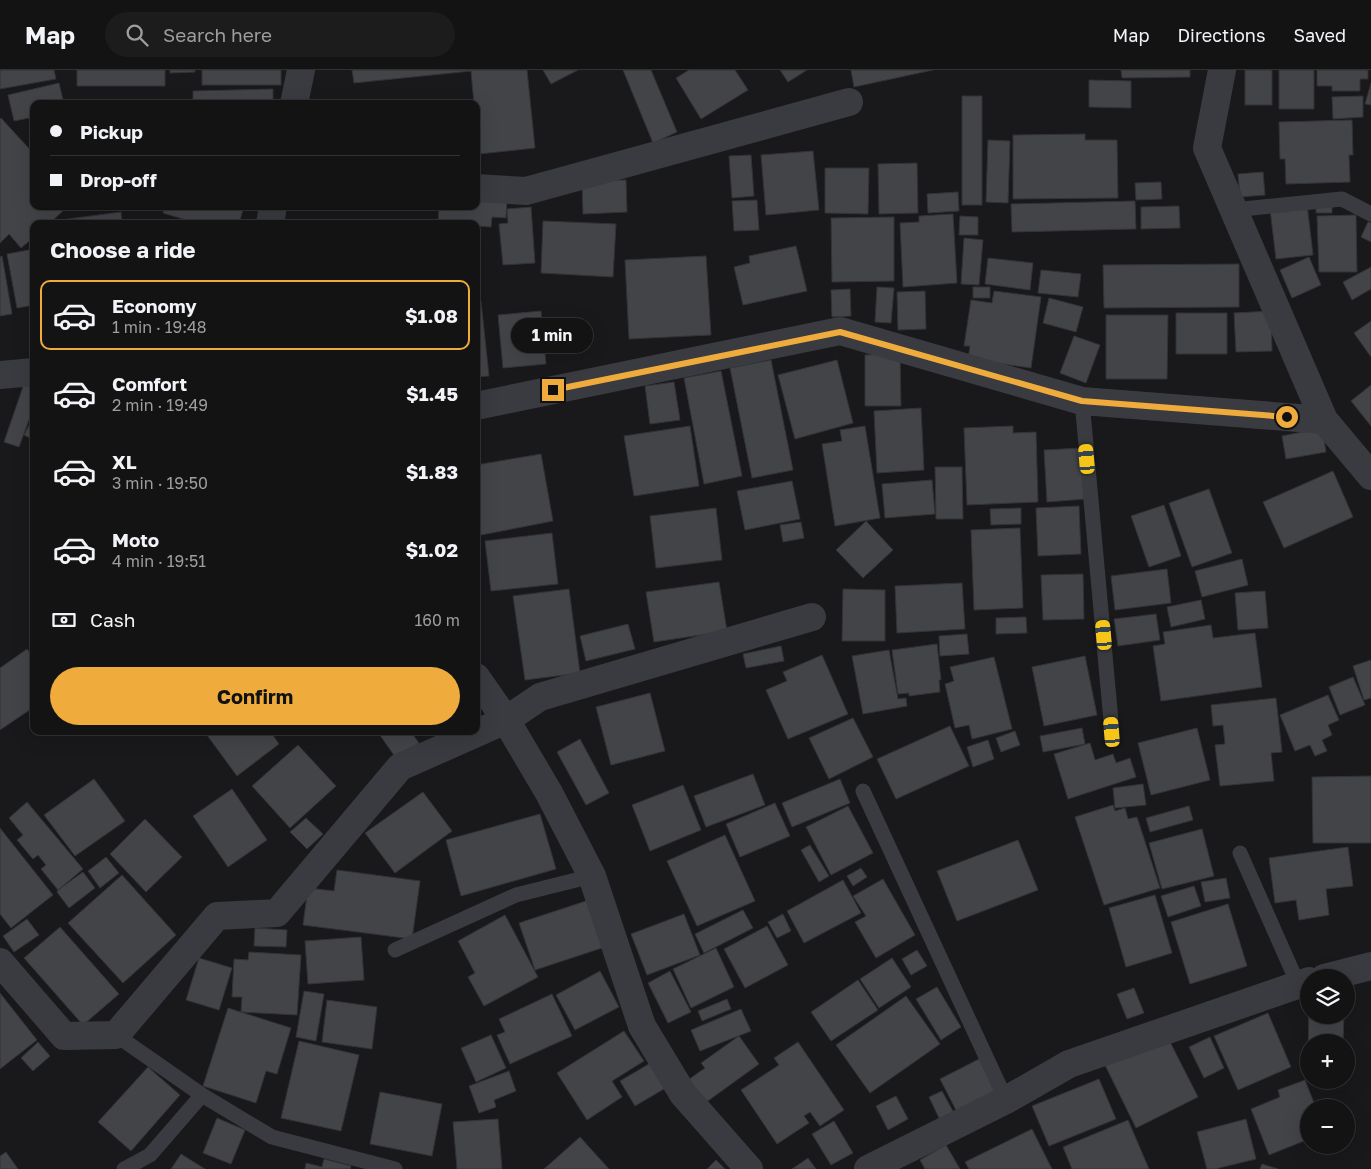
<!DOCTYPE html>
<meta charset="utf-8">
<style>
body{margin:0;font-family:"Golos Text",sans-serif;background:#1c1c1d;color:#f1f3f6;height:100vh;display:flex;flex-direction:column;font-size:19px;white-space:nowrap}
*{box-sizing:border-box;margin:0}
p{font-size:16px;color:#9d9ea0}
.icon{flex:none;width:28px;height:28px;fill:none;stroke:currentColor;stroke-width:2;stroke-linecap:round;stroke-linejoin:round}
.map{position:relative;flex:1;overflow:hidden}
.side{position:absolute;left:30px;top:150px;width:450px;height:515px;display:flex;flex-direction:column;background:#131314;border-radius:10px;box-shadow:0 5px 20px #0002,0 0 0 1px #323234}
.side>*{flex:none}
.hud{position:absolute;left:30px;top:30px;width:450px;height:110px;border-radius:10px;box-shadow:0 5px 20px #0002,0 0 0 1px #323234;display:grid;align-content:center;height:110px;padding:0 20px;background:#131314}
.tools{position:absolute;left:1300px;top:899px;display:grid;gap:10px}
.tools a{display:grid;place-items:center;width:55px;height:55px;border-radius:50%;background:#131314;box-shadow:0 5px 20px #0002,0 0 0 1px #323234;font-size:25px}
.end{position:absolute;width:22px;height:22px;margin:-11px;border:6px solid #efac3d;background:#111;box-shadow:0 0 0 2px #111}
.from{border-radius:50%}
.bubble{position:absolute;height:35px;border-radius:18px;background:#131314;box-shadow:0 5px 20px #0002,0 0 0 1px #323234;font-size:16px;font-weight:700;line-height:35px;text-align:center}
.car{position:absolute;width:15px;height:30px;margin:-15px -8px;border-radius:6px;box-shadow:0 0 4px 1px #0007;background:linear-gradient(#f5c518 24%,#345 0 40%,#f5c518 0 76%,#345 0 86%,#f5c518 0)}
.hud b{display:flex;align-items:center;gap:18px;height:48px;font-size:19px}
.hud b+b{border-top:1px solid #323234}
.hud i{width:12px;height:12px;background:#f1f3f6}
ul{padding:0;list-style:none}
li{display:flex;align-items:center;gap:15px;height:70px;margin:0 10px 8px;padding:0 10px;border:2px solid transparent;border-radius:10px}
li div{flex:1}
li b{display:block;font-size:19px}
li em{font-style:normal;font-weight:700}
li.active{border-color:#efac3d}
li>.icon{width:45px;height:45px;stroke-width:1.5}
h2{padding:0 20px;font-size:22px;line-height:60px}
.pay{display:flex;align-items:center;gap:12px;height:55px;padding:0 20px;font-size:19px}
.pay p{margin-inline-start:auto}
.cta{display:flex;gap:10px;margin-top:auto;padding:10px 20px}
.cta a{flex:1;height:58px;border-radius:30px;background:#efac3d;color:#111;font-size:20px;font-weight:700;line-height:58px;text-align:center}
header{display:flex;align-items:center;gap:30px;box-sizing:border-box;height:70px;padding:0 25px;background:#131314;border-bottom:1px solid #323234}
header strong{font-size:24px}
nav{display:flex;gap:28px;margin-inline-start:auto;font-size:18px}
.search{width:350px;height:45px;background:#1c1c1d;display:flex;align-items:center;gap:12px;box-sizing:border-box;padding:0 18px;border-radius:28px;color:#9d9ea0;font-size:19px}
.map>svg:first-child{display:block}
.building{fill:#434448;stroke:#333337}
.lines{fill:none;stroke-linecap:round;stroke-linejoin:round}
.lane{stroke:#3a3b40;stroke-width:15}
.street{stroke:#3a3b40;stroke-width:28}
.route{stroke:#efac3d;stroke-width:6}
</style>
<header>
<strong>Map</strong>
<div class="search"><svg class="icon" aria-label="search" viewBox="0 0 24 24"><circle cx="10" cy="10" r="6"/><path d="M15 15l6 6"/></svg>Search here</div>
<nav><a>Map</a><a>Directions</a><a>Saved</a></nav>
</header>
<div class="map">
<svg width="1371" height="1099" viewBox="0 0 1371 1099">
<rect width="100%" height="100%" fill="#19191b"/>
<path class="building" d="M0,0H54L56,9L0,19Z
M77,0H165V16H77Z
M170,0H195V2L170,3Z
M202,0H281V15H202Z
M352,0H527L535,78L479,84L476,53V34H474L471,1L354,13Z
M543,0H578L551,14Z
M623,0H651L677,62L653,73Z
M689,0H735L748,20L701,49L676,8Z
M780,0H807L788,12Z
M851,0H933L854,17Z
M1121,0H1190V7L1122,8Z
M1245,0H1272V35H1245Z
M1279,0H1314V39H1279Z
M1317,0H1368V9H1360V21H1332V16H1317Z
M1089,10L1131,11V38L1089,37Z
M59,13L64,34H34V47L14,51L8,25Z
M1371,13V35L1365,34Z
M273,19V34H193V21Z
M962,26H982V135H962Z
M1363,26V47L1333,49L1332,27Z
M1,48L34,84V136H68L49,154H34V167L21,178L9,164L0,173V49Z
M1352,50L1353,85H1349L1350,112L1286,114L1285,89H1280L1279,52Z
M1085,64V70H1117L1118,128L1013,129V65Z
M988,70L1010,71L1008,133L986,132Z
M813,81L819,140L766,145L761,85Z
M751,85L754,126L732,128L729,86Z
M917,93L918,143L879,144L878,94Z
M825,98H869L868,144L825,143Z
M1263,102L1265,125L1240,127L1238,104Z
M626,110L627,142L583,144L582,111Z
M1161,112L1162,129L1136,130L1135,113Z
M958,122L959,141L928,143L927,124Z
M476,127L507,128L506,148L492,147L491,157L476,156V154H438L439,136H476Z
M757,130L759,160L734,161L732,131Z
M1135,131L1136,159L1012,162L1011,134Z
M1316,132L1332,133V143H1316Z
M1307,134L1313,185L1276,189L1270,139Z
M165,136H244L239,154H200L163,143Z
M1179,136L1180,158L1141,159V137Z
M531,137L535,193L503,195L499,154L508,153L507,139Z
M121,142L122,154H69L68,149Z
M953,144L957,213L903,217L900,153L919,152V146Z
M1356,145L1357,202H1319L1317,146Z
M960,146L978,147V165H959Z
M894,147V211L832,212L831,148Z
M543,151L616,154L613,207L541,203Z
M1368,152L1371,153V172L1361,167Z
M476,160H479L480,208H476Z
M964,168L983,170L979,215L961,214Z
M796,176L807,221L743,235L734,197L750,193L749,186Z
M34,179V235L17,238L7,184Z
M2,186L12,244L0,246V187Z
M706,186L711,265L629,269L625,190Z
M1309,187L1321,215L1292,228L1280,200Z
M988,188L1033,193L1030,220L985,214Z
M1239,194V237L1104,238L1103,195Z
M1371,197V219L1352,230L1343,212Z
M1041,200L1081,204L1078,227L1038,223Z
M877,217L894,218L891,253L875,252Z
M973,217H990V228H973Z
M850,219L851,246L832,247L831,220Z
M925,221L926,259L898,260L897,222Z
M994,221L1041,227L1031,298L968,289L970,276H964L971,230L992,233Z
M1049,228L1083,237L1076,262L1043,253Z
M476,231H481L489,306L476,307Z
M541,241L546,294L503,298L498,245Z
M1271,241L1272,281L1236,282L1234,243Z
M1176,243H1227V284H1176Z
M1106,245H1168L1167,309H1106Z
M1371,251V287L1354,263Z
M1074,266L1100,275L1086,313L1060,303Z
M900,284L901,336H865V285Z
M771,290L793,400L752,408L730,298Z
M837,290L853,353L795,369L778,305Z
M721,301L742,406L704,414L684,308Z
M25,311L34,314V336L19,377L4,372Z
M674,312L680,350L650,354L645,316Z
M1371,315V356L1351,331Z
M921,338L924,400L877,403L874,341Z
M34,346V370L24,365Z
M690,356L699,416L634,426L624,366Z
M865,356L880,448L835,456L822,374L842,371L840,360Z
M1013,356V363L1036,362L1038,432L967,435L964,358Z
M1322,358L1326,382L1286,389L1282,366Z
M1081,378L1085,429L1047,432L1044,380Z
M541,384L553,451L476,466V395Z
M935,397H962L963,449H936Z
M1333,401L1353,447L1284,478L1263,432Z
M932,410L935,444L885,448L882,414Z
M792,411L800,449L745,460L737,421Z
M1209,419L1232,483L1192,497L1169,433Z
M1164,435L1181,486L1149,497L1131,446Z
M1079,436L1081,484L1038,486L1036,438Z
M716,438L722,490L656,498L650,446Z
M1021,438V454L991,455L990,439Z
M866,451L893,480L863,508L836,480Z
M801,452L804,468L783,472L780,455Z
M1020,458L1023,538L974,540L971,460Z
M552,463L558,514L491,521L485,471Z
M1242,489L1248,515L1202,527L1195,501Z
M1167,499L1171,533L1115,540L1111,506Z
M1083,504L1084,549L1043,550L1041,505Z
M719,512L727,561L654,572L646,522Z
M962,513L965,559L897,563L895,516Z
M569,519L580,603L525,610L513,526Z
M843,519L885,520V571H842Z
M1265,521L1268,558L1238,560L1235,523Z
M1201,530L1205,549L1171,557L1167,537Z
M1156,544L1160,570L1118,576L1114,549Z
M1026,547L1027,563L996,564V548Z
M628,554L635,579L586,591L580,566Z
M1211,555L1213,568L1255,563L1262,617L1161,631L1153,576L1165,574L1163,562Z
M967,564L969,584L940,586L939,566Z
M937,574L941,610H939L940,622L909,626V623L898,624L892,580Z
M781,576L784,591L746,598L743,584Z
M27,579L34,588V637L0,660V598Z
M889,580L898,629L906,628L907,636L863,644L852,586Z
M822,585L848,644L788,669L766,620L787,611L783,602Z
M1085,586L1097,645L1044,656L1032,597Z
M994,587L1012,659L972,669L969,655L955,658L945,614L954,611L950,597Z
M1371,590V628L1364,630L1353,596Z
M1353,607L1365,635L1340,645L1329,617Z
M650,623L665,681L611,695L596,637Z
M1328,625L1339,650L1328,655L1332,665L1322,670L1327,681L1315,686L1310,675L1295,681L1280,645Z
M1276,628L1282,682L1271,683L1274,711L1220,716L1215,675L1225,674L1223,655L1213,656L1211,635Z
M853,648L873,687L829,709L809,668Z
M950,656L969,696L896,729L877,689Z
M1082,658L1085,674L1043,682L1040,666Z
M1197,658L1210,710L1151,725L1138,673Z
M204,661H270L279,674L237,706Z
M377,661H410L419,673L396,688Z
M1015,661L1020,675L1001,682L996,668Z
M580,669L609,723L586,735L557,682Z
M988,670L994,689L973,697L967,677Z
M1090,673L1095,690L1113,684L1116,693L1130,688L1136,707L1068,729L1054,684Z
M298,675L336,716L290,758L252,716Z
M753,704L765,735L706,757L694,726Z
M1371,706V773H1313L1312,707Z
M94,709L125,751L75,786L44,745Z
M840,709L850,733L792,757L782,733Z
M1143,714L1146,735L1115,738L1113,718Z
M683,715L701,760L650,781L632,735Z
M232,719L267,770L228,797L193,746Z
M423,722L452,761L395,803L365,763Z
M27,732L83,799L58,820L41,799L46,795L38,785L33,789L17,770L23,765L9,748Z
M775,733L790,766L740,787L726,754Z
M1113,735L1115,741L1125,738L1128,749L1137,747L1160,818L1104,835L1075,747Z
M848,736L873,783L831,805L806,757Z
M1189,736L1193,750L1150,762L1146,748Z
M540,744L556,799L461,826L446,770Z
M306,748L323,764L307,779L290,762Z
M145,749L182,787L146,822L110,784Z
M0,758L53,825L11,858L0,844Z
M1202,759L1214,806L1162,819L1149,773Z
M725,765L755,831L697,856L667,791Z
M1018,770L1038,820L957,851L937,801Z
M810,775L829,806L819,812L801,780Z
M1348,777L1353,816L1326,819L1329,845L1299,850L1296,830L1275,833L1269,788Z
M106,787L119,803L100,818L88,801Z
M861,798L867,807L853,816L847,806Z
M337,800L420,811L412,869L303,855L308,818L334,821Z
M83,802L95,818L69,838L57,822L58,820Z
M122,805L176,865L123,913L68,853Z
M1226,808L1230,828L1205,832L1201,812Z
M883,809L915,865L876,888L855,852L866,846L853,826Z
M843,810L861,843L804,873L787,841Z
M1194,816L1201,836L1168,847L1161,826Z
M1155,825L1172,883L1126,897L1109,838Z
M592,829L608,876L535,900L519,853Z
M1228,834L1247,896L1190,914L1171,852Z
M743,840L753,858L704,883L695,864Z
M684,844L700,885L647,905L631,864Z
M783,844L791,861L777,868L768,852Z
M505,845L538,907L484,936L468,907L475,903L458,871Z
M27,849L39,865L14,882L3,866Z
M767,856L788,895L745,918L724,879Z
M60,857L119,924L83,955L24,888Z
M255,858L287,860L286,877L254,876Z
M361,867L364,910L308,914L305,871Z
M716,878L734,917L691,938L673,899Z
M917,880L927,896L911,905L902,889Z
M249,882L301,885L297,945L241,942L242,927H232L234,889L248,890Z
M199,888L232,898L219,940L186,930Z
M892,888L911,917L879,938L860,909Z
M600,901L619,937L575,960L556,925Z
M670,901L691,942L668,953L648,913Z
M858,910L878,940L831,971L811,942Z
M937,917L961,957L941,970L916,929Z
M1134,918L1144,943L1127,949L1117,924Z
M304,921L324,924L316,971L296,967Z
M0,923L37,970L0,999Z
M552,924L572,966L510,994L497,965L505,962L499,949Z
M906,926L940,974L870,1023L836,975Z
M1309,928V945H1344L1343,972H1309V994H1308Z
M727,929L731,939L702,951L698,941Z
M327,930L377,937L372,979L322,972Z
M228,938L291,958L277,1004L266,1001L256,1033L203,1016Z
M741,939L751,961L700,981L691,960Z
M1268,943L1291,997L1238,1020L1214,966Z
M624,961L644,991L612,1011L622,1027L587,1050L557,1003Z
M1166,964L1198,1027L1136,1058L1105,995Z
M491,965L506,998L476,1012L461,978Z
M739,966L759,994L705,1033L688,1010L705,998L701,993Z
M1210,967L1224,998L1204,1008L1189,977Z
M299,971L359,985L341,1061L281,1048Z
M38,972L50,986L33,1001L21,988Z
M798,972L844,1040L820,1056L810,1042L804,1046L809,1053L777,1074L741,1020L779,995L774,988Z
M979,989L996,1022L957,1042L940,1009Z
M654,991L669,1016L635,1036L620,1011Z
M148,997L180,1025L131,1081L98,1052Z
M509,1001L516,1021L494,1030L496,1037L479,1043L469,1016Z
M1099,1009L1116,1049L1049,1076L1032,1036Z
M1305,1010L1316,1038H1309V1069L1269,1085L1251,1039L1280,1027L1278,1020Z
M942,1021L954,1043L940,1050L929,1027Z
M380,1022L442,1034L432,1086L370,1074Z
M896,1026L908,1049L888,1060L876,1036Z
M217,1048L245,1060L231,1094L203,1083Z
M498,1049L502,1099H457L453,1052Z
M1246,1049L1256,1089L1215,1099H1207L1197,1062Z
M1128,1050L1149,1099H1072L1063,1077Z
M834,1051L853,1083L831,1095L812,1064Z
M1032,1059L1052,1099H969L965,1092Z
M580,1067L609,1099H544Z
M946,1075L960,1099H925L920,1090Z
M6,1082L18,1099H0V1086Z
M181,1084L205,1099H171Z
M808,1088L816,1099H792Z
M324,1089L351,1096L350,1099H305L306,1093L322,1097Z
M716,1090L725,1099H707Z
M1262,1094L1278,1099H1260Z"/>
<g class="lines">
<path class="lane" d="M1233,140L1342,129L1371,144
M1082,331L1112,662
M863,721L1006,1030
M1240,783L1298,914
M395,880L516,825L592,806
M116,965L202,1025L150,1085L124,1099
M202,1025L272,1067L395,1099"/>
<path class="street" d="M1222,0L1207,78L1324,350L1371,406
M294,34L301,0
M476,118L526,121L849,32
M270,154L273,136
M0,305L34,302
M476,336L840,261L1082,331L1324,350
M476,607L506,650L549,723L592,806L642,956L683,1024L749,1099
M0,892L64,966L116,965L217,846L277,843L400,697L506,650L540,627L812,547
M1324,908L1371,896
M868,1099L1006,1030L1069,994L1309,911"/>
</g>
<g class="lines">
<path class="route" d="M553,320L840,262L1082,331L1287,347"/>
</g>
</svg>
<div class="tools">
<a><svg class="icon" aria-label="layers" viewBox="0 0 24 24"><path d="M12 4l9 5-9 5-9-5zM3 14l9 5 9-5"/></svg></a>
<a>+</a>
<a>−</a>
</div>
<i class="end from" style="left:1287px;top:347px"></i>
<i class="end" style="left:553px;top:320px"></i>
<div class="bubble" style="left:511px;top:248px;width:82px">1 min</div>
<i class="car" style="left:1087px;top:389px;rotate:355deg"></i>
<i class="car" style="left:1104px;top:565px;rotate:355deg"></i>
<i class="car" style="left:1112px;top:662px;rotate:355deg"></i>
<div class="hud">
<b><i class="from"></i>Pickup</b>
<b><i></i>Drop-off</b>
</div>
<section class="side">
<h2>Choose a ride</h2>
<ul>
<li class="active"><svg class="icon" aria-label="car" viewBox="0 0 24 24"><path d="M5 17H2v-5l4-1 3-4h7l3 4 3 1v5h-3M9 17h6M6 11h13"/><circle cx="7" cy="17" r="2"/><circle cx="17" cy="17" r="2"/></svg><div><b>Economy</b><p>1 min · 19:48</p></div><em>$1.08</em></li>
<li><svg class="icon" aria-label="car" viewBox="0 0 24 24"><path d="M5 17H2v-5l4-1 3-4h7l3 4 3 1v5h-3M9 17h6M6 11h13"/><circle cx="7" cy="17" r="2"/><circle cx="17" cy="17" r="2"/></svg><div><b>Comfort</b><p>2 min · 19:49</p></div><em>$1.45</em></li>
<li><svg class="icon" aria-label="car" viewBox="0 0 24 24"><path d="M5 17H2v-5l4-1 3-4h7l3 4 3 1v5h-3M9 17h6M6 11h13"/><circle cx="7" cy="17" r="2"/><circle cx="17" cy="17" r="2"/></svg><div><b>XL</b><p>3 min · 19:50</p></div><em>$1.83</em></li>
<li><svg class="icon" aria-label="car" viewBox="0 0 24 24"><path d="M5 17H2v-5l4-1 3-4h7l3 4 3 1v5h-3M9 17h6M6 11h13"/><circle cx="7" cy="17" r="2"/><circle cx="17" cy="17" r="2"/></svg><div><b>Moto</b><p>4 min · 19:51</p></div><em>$1.02</em></li>
</ul>
<div class="pay"><svg class="icon" aria-label="cash" viewBox="0 0 24 24"><path d="M3 7h18v10H3z"/><circle cx="12" cy="12" r="2"/></svg>Cash<p>160 m</p></div>
<div class="cta"><a>Confirm</a></div>
</section>
</div>
